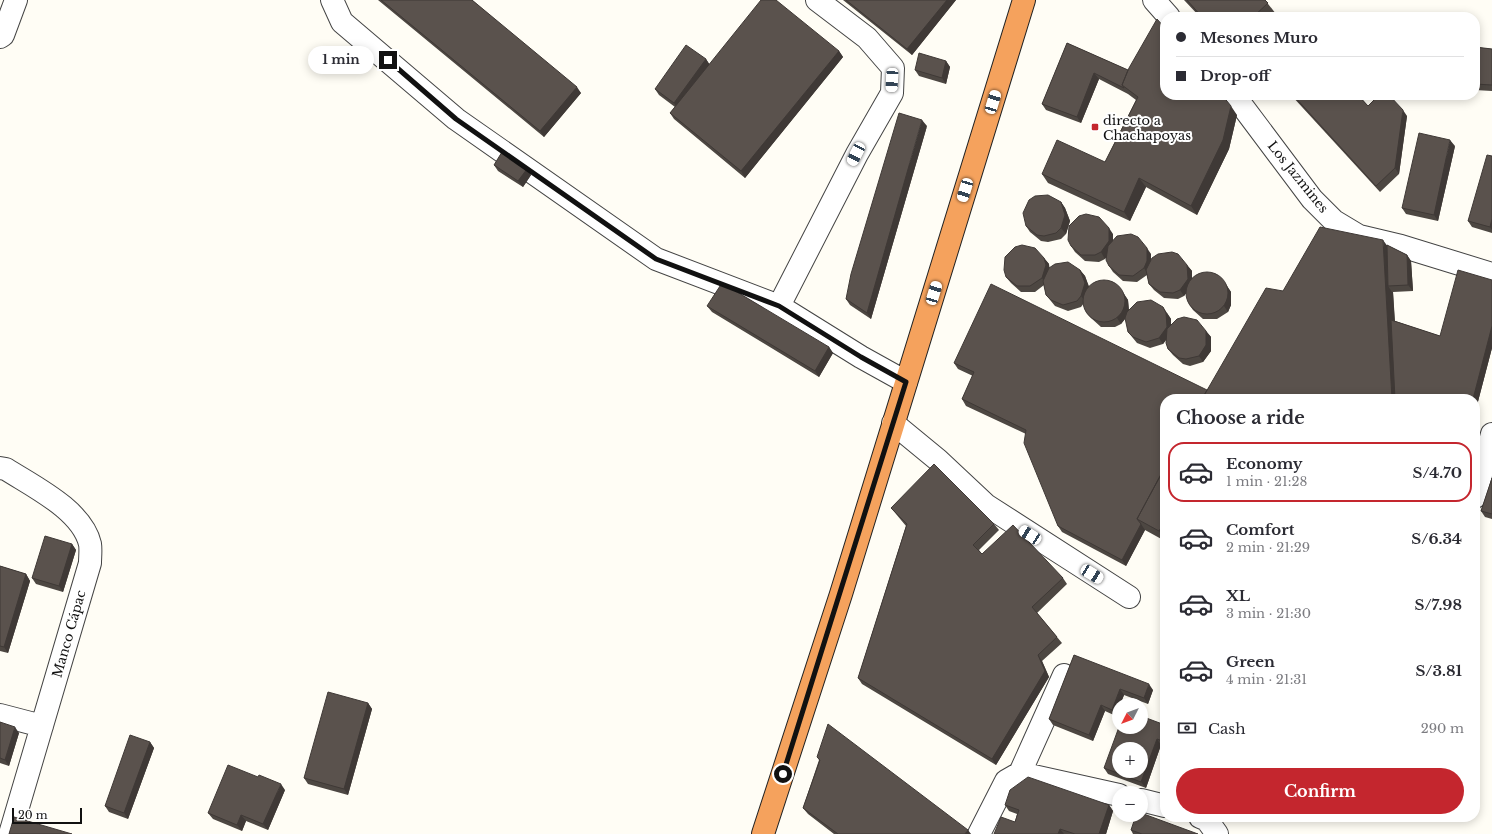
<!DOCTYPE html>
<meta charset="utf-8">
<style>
body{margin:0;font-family:"Libre Baskerville",serif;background:#f2f2f3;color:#2b2b33;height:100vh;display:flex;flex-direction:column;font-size:15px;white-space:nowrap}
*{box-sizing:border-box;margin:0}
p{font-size:13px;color:#7c7c81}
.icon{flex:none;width:22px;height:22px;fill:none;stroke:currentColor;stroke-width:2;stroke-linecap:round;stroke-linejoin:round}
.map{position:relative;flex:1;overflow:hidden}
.side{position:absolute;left:1160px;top:394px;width:320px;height:428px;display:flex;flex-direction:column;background:#fff;border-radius:16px;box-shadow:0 2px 10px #0003}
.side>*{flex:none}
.banner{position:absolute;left:1160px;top:12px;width:320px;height:88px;border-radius:16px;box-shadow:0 2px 10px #0003;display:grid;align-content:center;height:88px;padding:0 16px;background:#fff}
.needle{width:26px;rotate:228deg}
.controls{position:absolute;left:1112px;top:698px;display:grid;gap:8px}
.controls a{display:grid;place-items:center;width:36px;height:36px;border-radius:50%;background:#fff;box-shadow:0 2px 10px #0003;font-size:20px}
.scale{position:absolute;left:12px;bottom:10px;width:70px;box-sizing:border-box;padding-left:4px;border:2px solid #111;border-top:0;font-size:11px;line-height:14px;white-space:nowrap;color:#111;-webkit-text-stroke:3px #fff;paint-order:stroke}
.end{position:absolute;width:18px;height:18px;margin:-9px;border:5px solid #111;background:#fff;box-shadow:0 0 0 2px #fff}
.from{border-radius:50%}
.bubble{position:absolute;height:28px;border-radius:14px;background:#fff;box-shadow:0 2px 10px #0003;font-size:13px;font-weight:700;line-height:28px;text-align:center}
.car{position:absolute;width:12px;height:24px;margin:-12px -6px;border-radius:5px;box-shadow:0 0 3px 1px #0007;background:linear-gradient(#fff 24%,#345 0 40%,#fff 0 76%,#345 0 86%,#fff 0)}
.banner b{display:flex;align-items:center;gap:14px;height:38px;font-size:15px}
.banner b+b{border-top:1px solid #e1e1e2}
.banner i{width:10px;height:10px;background:#2b2b33}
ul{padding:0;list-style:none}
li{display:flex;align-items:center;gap:12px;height:60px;margin:0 8px 6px;padding:0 8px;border:2px solid transparent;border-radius:16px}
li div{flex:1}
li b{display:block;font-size:15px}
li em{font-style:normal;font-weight:700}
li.selected{border-color:#c4262e}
li>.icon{width:36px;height:36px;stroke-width:1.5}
h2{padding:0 16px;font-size:18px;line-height:48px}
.pay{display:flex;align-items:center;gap:10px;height:44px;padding:0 16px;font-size:15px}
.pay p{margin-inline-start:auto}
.primary-button{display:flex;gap:8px;margin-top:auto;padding:8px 16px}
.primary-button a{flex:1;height:46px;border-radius:24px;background:#c4262e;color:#fff;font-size:16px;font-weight:700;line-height:46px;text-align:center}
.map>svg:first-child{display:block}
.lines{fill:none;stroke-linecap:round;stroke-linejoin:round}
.minor-casing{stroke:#444;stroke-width:24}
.highway-casing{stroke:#222;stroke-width:24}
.minor{stroke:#fff;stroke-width:22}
.highway{stroke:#f5a25d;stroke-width:22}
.wall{fill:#4d4742}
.shaded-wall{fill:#3f3936}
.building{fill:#5a524d;stroke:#3f3936;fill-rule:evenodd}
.route{stroke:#111;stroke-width:5}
.poi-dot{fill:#c4262e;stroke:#fff;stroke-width:1.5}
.labels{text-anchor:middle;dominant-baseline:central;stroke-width:4;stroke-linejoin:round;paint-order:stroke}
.poi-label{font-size:13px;fill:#111;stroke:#fff;text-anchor:start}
.street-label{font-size:13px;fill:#111;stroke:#fff}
</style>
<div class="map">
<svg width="1492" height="834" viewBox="0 0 1492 834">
<rect width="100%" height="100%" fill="#fffdf5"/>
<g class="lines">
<defs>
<path id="minor" d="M332,0L342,22L456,119L656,259L779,306L861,357L906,382
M1154,0L1169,17
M0,37L3,35L16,0
M1234,95L1312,199L1334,221L1359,236L1401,246L1492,274
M779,306L857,154L892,93L893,68L867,38L817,0
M893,423L938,460L986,505L1129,597
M0,468L6,469C34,487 82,510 90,544C91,550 90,557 90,563L10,834
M1475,497L1492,434
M0,715L42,726
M1020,773L1064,675
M1020,773L1119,795
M1141,800L1165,806
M1200,817L1207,820L1217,834
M979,834L1006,781L1020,773"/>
<path id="highway" d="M763,834L841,594L1024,0"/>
</defs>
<use href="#minor" class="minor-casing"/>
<use href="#highway" class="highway-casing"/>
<use href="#minor" class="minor"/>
<use href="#highway" class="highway"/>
</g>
<path class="wall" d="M378,0H472L581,93L544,137Z
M843,0H956L912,55Z
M1184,0H1265L1276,14L1273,17H1200Z
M1067,43L1128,70L1237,115L1229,149L1197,215L1146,187L1130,221L1048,183L1042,174L1105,162L1136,100L1128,94L1099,79L1081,123L1046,110L1042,104Z
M1475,47L1492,49V91L1475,90Z
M839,51L843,57L745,178L674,119L670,113L675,107L659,95L655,89L706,59L709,64Z
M946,61L950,67L946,84L919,76L915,70Z
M1291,95H1358L1368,106L1407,116L1399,174L1380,192Z
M927,126L871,319L850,305L846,299Z
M1455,146L1438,221L1406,214L1402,208Z
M1492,156V233L1472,227L1468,221Z
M494,165L527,169L531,175L523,187L498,171Z
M1061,202L1065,208L1070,221L1066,234L1061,239L1048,242L1041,241L1030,232L1026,226Z
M1113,234V241L1151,254V260L1187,265L1192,271V278L1227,286L1231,292V305L1228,312L1217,319H1203L1193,310L1189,304L1187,292L1184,296L1178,299L1164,298L1154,290L1149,284L1147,275L1137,282L1123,281L1113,272L1109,266L1106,257L1105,259L1099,262L1085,261L1075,252L1071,246Z
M1387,245L1407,255L1411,261L1413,291L1393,292L1395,321L1440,336L1492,280V348L1475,413V399H1165V541L1145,530L1126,566L1062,532L1058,526L1026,434L966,406L962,399L973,376L958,369L954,363L1207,390L1283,291Z
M1044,258L1049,264V268L1080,270L1085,276L1089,288L1124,294L1128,300L1129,310L1167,313L1171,319V325L1206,331L1211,337V351L1203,362L1190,366L1183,364L1173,355L1168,349L1166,340L1163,344L1150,348L1137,343L1128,332L1126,318L1121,324L1115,327H1101L1091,318L1086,312L1084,303L1081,307L1068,311L1055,306L1046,295L1044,285L1035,292H1021L1011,283L1006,277Z
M707,306L829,347L833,353L819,377L712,312Z
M1492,478V519L1485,517L1481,511Z
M891,508L994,524L999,530L979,550L982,554L1063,578L1067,584L1037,613L1062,643L1042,661L1049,677L996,765L862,684L858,678L906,526Z
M72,544L76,550L63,592L36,584L32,578Z
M0,566L26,574L30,581L8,653L0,651Z
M1074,655L1153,690L1148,704L1124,695L1120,705H1119L1116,716L1105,711L1093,741L1053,725L1049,719Z
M368,703L372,709L348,795L308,784L304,778Z
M0,722L19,733L9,766L0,763Z
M1165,725V747L1161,745L1146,788L1108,774L1104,768Z
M150,742L154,748L128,819L109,812L105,806Z
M817,757L971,834H834L808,814L803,808L819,760Z
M285,790L268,830L246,821L242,831L213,819L208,813Z
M1005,805H1109L1113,811L1106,834H994L1015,822L1017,814L1009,811Z
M1131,830L1198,834H1133Z"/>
<path class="shaded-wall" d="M947,0H956L912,55L907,49Z
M839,51L843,57L745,178L741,171Z
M706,59L710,65L678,109L674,103Z
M946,61L950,67L946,84L942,78Z
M1094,73L1099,79L1081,123L1077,117Z
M577,87L581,93L544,137L540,131Z
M1231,106L1237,115L1229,149L1197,215L1191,206Z
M1403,110L1407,116L1399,174L1395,168Z
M922,120L927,126L871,319L867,313Z
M1450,140L1455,146L1438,221L1434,215Z
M527,169L531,175L523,187L518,181Z
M1139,178L1146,187L1130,221L1124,212Z
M1061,202L1065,208L1070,221L1066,234L1061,228Z
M1492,219V230L1490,227Z
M1109,228L1113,234V247L1105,259L1101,252Z
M1383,240L1391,251L1388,286L1392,292H1393L1399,399H1392Z
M1147,248L1151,254V267L1148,274L1144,268Z
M1407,255L1411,261L1413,291L1408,285Z
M1044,258L1049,264L1050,271L1046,284L1042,278Z
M1187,265L1192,271V285L1184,296L1180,290Z
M1080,270L1085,276L1090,289L1086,302L1081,296Z
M1227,286L1231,292V305L1228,312L1224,306Z
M1124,294L1128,300L1129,313L1121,324L1117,318Z
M1163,307L1171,319V333L1163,344L1159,338Z
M1492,326V348L1475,413V399H1473Z
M1206,331L1211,337V351L1203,362L1199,356Z
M829,347L833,353L819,377L815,371Z
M1165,521V540L1159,531Z
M1141,524L1145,530L1126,566L1122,560Z
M72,544L76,550L63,592L59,586Z
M26,574L30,581L8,653L4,647Z
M1038,655L1042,661L1049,677L996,765L992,759Z
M1149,684L1153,690L1148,704L1144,698Z
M1120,689L1124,695L1120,705H1119V708L1116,716L1112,710Z
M368,703L372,709L348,795L344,789Z
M1101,705L1105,711L1093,741L1089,735Z
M15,727L19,733L9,766L5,760Z
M1157,739L1161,745L1146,788L1141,782Z
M150,742L154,748L128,819L124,813Z
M281,784L285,790L268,830L263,824Z
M1109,805L1113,811L1106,834H1099Z
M241,815L246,821L242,831L237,825Z
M1060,829L1064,834H1058Z
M968,830L971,834H965Z"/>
<path class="building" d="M381,0H472L577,87L540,131Z
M761,0H776L839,51L741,171L670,113Z
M846,0H947L907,49Z
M1187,0H1265L1268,3L1253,17H1202Z
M1157,19L1165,28V95H1222L1231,106L1223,140L1191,206L1139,178L1124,212L1042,174L1057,140L1105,162L1138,97L1122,85L1129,68Z
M1067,43L1128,70L1122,85L1124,88L1094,73L1077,117L1042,104Z
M686,45L706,59L674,103L655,89Z
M1475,47L1492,49V85L1475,84Z
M919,53L946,61L942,78L915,70Z
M1293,95H1358L1368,106L1379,95H1389L1403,110L1395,168L1376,186Z
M899,113L922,120L867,313L846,299L851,274Z
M1419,133L1450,140L1434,215L1402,208Z
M502,152L527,169L518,181L494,165Z
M1487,155L1492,156V219L1490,227L1468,221Z
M1048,195L1061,202L1065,215L1061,228L1056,233L1044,236L1037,235L1026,226L1023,213L1029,200L1035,196Z
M1086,214L1099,217L1109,228V241L1101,252L1095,255H1081L1071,246L1068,240L1069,226L1079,216Z
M1320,227L1383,240L1392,399H1202L1266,288L1283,291Z
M1131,234L1138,237L1147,248V261L1144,268L1133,276L1119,275L1109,266L1106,260L1108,246L1117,236Z
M1022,245L1035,248L1044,258L1046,265L1042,278L1030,286H1017L1006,277L1004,270L1005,257L1015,247Z
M1387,245L1407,255L1408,285L1388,286Z
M1172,252L1178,254L1187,265L1188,279L1180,290L1173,293L1160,292L1149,284L1146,270L1152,258L1158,254Z
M1068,262L1080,270L1085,283L1081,296L1077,301L1063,305L1051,300L1046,295L1043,281L1049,268L1055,264Z
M1458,270L1492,280V326L1473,399H1395L1391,320L1440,336Z
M1186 293a21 21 0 1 1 42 0a21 21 0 1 1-42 0Z
M1083 301a21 21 0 1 1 42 0a21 21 0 1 1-42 0Z
M722,283L829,347L815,371L707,306Z
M991,284L1207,390L1202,399H1165V467L1137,519L1141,524L1122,560L1058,526L1024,443L1026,430L962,399L974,372L954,363Z
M1151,300L1163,307L1166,313L1167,327L1159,338L1146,342L1133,337L1128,332L1125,318L1127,312L1137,302Z
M1184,317L1197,320L1206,331V345L1199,356L1186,359L1179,358L1168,349L1166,343L1167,329L1177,319Z
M934,464L994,524L973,545L982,554L1013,525L1063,578L1032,607L1057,637L1038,655L1045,671L992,759L858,678L907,524L891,508Z
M1165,467V521L1159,531L1137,519Z
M1492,478V514L1481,511Z
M45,536L72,544L59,586L32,578Z
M0,566L26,574L4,647L0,646Z
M1074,655L1149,684L1144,698L1120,689L1112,710L1101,705L1089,735L1049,719Z
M328,692L368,703L344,789L304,778Z
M1141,716L1165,725V742L1157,739L1141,782L1104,768L1119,727H1141ZM1119,749H1141V771H1119Z
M0,722L15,727L5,760L0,758Z
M828,724L968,830L965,834H838L803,808L820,760L817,757Z
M130,735L150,742L124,813L105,806Z
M228,765L258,777L259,775L281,784L263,824L241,815L237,825L208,813Z
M1028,777L1109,805L1099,834H1075L1060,829L1058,834H994L1001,817L1015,822L1019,810L1005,805L1010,790Z
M1141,813L1198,834H1142L1131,830L1136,815H1141Z
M14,817L72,834H9Z"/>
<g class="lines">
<path class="route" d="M388,60L456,119L656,259L779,306L861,357L906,382L783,774"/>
</g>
<rect class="poi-dot" x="1091" y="123" width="8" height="8" rx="2"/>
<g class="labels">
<g class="poi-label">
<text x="1103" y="120">directo a<tspan x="1103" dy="15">Chachapoyas</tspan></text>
</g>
<g class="street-label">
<text transform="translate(1298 177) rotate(51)">Los Jazmines</text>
<text transform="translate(69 634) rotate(-74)">Manco Cápac</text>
</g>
</g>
</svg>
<div class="controls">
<a><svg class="needle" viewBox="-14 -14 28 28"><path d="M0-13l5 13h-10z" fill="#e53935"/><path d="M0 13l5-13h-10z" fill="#7c7c81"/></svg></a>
<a>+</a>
<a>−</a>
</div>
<div class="scale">20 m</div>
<i class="end from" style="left:783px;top:774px"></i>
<i class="end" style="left:388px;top:60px"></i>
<div class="bubble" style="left:308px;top:46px;width:66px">1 min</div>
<i class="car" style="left:892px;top:80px;rotate:183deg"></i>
<i class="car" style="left:993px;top:102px;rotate:17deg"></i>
<i class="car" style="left:856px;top:154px;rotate:207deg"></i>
<i class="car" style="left:965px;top:190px;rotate:197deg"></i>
<i class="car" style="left:934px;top:293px;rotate:17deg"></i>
<i class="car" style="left:1030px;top:535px;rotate:303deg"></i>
<i class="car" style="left:1092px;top:574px;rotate:122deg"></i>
<div class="banner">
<b><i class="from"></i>Mesones Muro</b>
<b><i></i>Drop-off</b>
</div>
<section class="side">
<h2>Choose a ride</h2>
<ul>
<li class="selected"><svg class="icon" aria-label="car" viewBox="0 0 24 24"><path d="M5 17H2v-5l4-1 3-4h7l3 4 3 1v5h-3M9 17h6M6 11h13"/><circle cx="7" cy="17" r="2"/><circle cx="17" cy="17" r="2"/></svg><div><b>Economy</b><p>1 min · 21:28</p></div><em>S/4.70</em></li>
<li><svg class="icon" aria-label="car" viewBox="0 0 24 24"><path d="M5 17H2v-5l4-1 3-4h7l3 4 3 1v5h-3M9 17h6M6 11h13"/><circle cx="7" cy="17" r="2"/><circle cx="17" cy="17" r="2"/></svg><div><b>Comfort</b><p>2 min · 21:29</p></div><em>S/6.34</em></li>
<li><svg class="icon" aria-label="car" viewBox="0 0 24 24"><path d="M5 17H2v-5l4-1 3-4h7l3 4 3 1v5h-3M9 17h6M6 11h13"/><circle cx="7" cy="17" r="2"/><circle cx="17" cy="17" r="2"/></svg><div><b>XL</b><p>3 min · 21:30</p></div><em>S/7.98</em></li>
<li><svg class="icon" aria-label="car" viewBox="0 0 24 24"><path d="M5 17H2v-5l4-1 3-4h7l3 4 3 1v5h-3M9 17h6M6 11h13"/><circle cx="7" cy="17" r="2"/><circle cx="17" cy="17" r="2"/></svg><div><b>Green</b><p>4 min · 21:31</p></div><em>S/3.81</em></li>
</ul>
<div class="pay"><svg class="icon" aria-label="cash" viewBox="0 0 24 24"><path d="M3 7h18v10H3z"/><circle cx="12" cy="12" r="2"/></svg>Cash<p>290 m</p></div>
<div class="primary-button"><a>Confirm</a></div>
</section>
</div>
